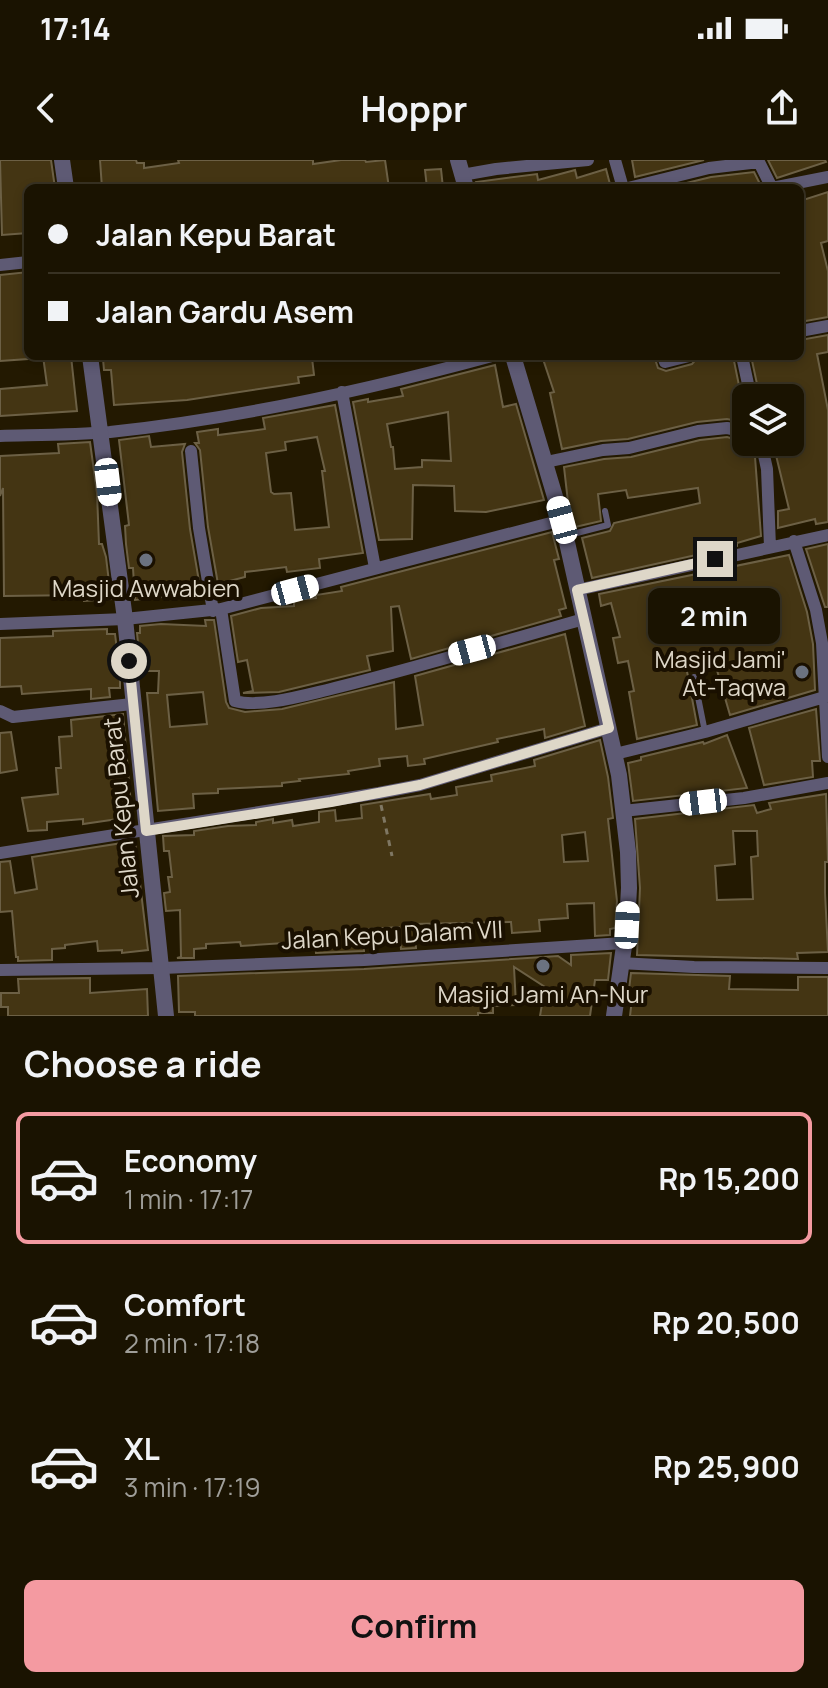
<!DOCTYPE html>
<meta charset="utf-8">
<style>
body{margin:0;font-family:Manrope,sans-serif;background:#272010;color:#f1f3f6;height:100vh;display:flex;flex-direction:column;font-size:30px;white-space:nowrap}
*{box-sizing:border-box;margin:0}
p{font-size:26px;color:#9f9e99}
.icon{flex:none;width:44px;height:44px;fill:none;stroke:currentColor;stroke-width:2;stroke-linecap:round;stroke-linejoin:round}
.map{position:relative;height:856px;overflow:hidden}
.drawer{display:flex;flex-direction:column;background:#1a1301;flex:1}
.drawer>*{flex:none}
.top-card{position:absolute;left:24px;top:24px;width:780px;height:176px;border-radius:12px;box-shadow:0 4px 12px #0003,0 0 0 2px #383223;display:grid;align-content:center;height:176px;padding:0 24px;background:#1a1301}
.fabs{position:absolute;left:732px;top:224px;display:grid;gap:16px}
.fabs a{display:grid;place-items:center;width:72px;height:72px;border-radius:12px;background:#1a1301;box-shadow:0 4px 12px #0003,0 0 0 2px #383223;font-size:40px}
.end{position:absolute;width:36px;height:36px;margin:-18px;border:10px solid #ded7c8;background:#111;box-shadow:0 0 0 4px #111}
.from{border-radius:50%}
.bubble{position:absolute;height:56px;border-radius:12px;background:#1a1301;box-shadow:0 4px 12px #0003,0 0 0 2px #383223;font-size:26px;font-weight:700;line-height:56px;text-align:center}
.car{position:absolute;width:24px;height:48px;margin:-24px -12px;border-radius:10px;box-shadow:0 0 6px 2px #0007;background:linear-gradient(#fff 24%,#345 0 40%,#fff 0 76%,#345 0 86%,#fff 0)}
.top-card b{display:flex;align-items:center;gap:28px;height:76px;font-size:30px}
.top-card b+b{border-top:2px solid #383223}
.top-card i{width:20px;height:20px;background:#f1f3f6}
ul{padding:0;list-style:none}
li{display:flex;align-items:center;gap:24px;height:132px;margin:0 16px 12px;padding:0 8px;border:4px solid transparent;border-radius:12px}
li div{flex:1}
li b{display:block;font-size:30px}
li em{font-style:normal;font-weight:700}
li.current{border-color:#f49aa1}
li>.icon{width:72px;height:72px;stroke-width:1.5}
h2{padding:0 24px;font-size:36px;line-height:96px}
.primary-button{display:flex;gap:16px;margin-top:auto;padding:16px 24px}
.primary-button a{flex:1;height:92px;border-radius:12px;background:#f49aa1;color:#111;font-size:32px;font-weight:700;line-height:92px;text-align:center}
.status{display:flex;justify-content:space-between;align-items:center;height:56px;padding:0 40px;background:#1a1301;direction:ltr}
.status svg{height:22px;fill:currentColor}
header{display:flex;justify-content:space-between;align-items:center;height:104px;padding:0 24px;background:#1a1301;font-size:36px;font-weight:700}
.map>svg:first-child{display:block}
.building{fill:#443513;stroke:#6c6045;stroke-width:2;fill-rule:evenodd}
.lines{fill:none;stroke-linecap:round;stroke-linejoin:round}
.path{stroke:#7f7763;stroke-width:3;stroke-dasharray:6 6;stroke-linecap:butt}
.service{stroke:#5e5a74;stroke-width:6}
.minor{stroke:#5e5a74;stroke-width:12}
.tertiary{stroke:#5e5a74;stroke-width:16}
.route{stroke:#ded7c8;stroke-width:10}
.worship-dot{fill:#6b7280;stroke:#1a1000;stroke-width:3}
.labels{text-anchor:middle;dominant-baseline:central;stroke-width:8;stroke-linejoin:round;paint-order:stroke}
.poi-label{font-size:24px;fill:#ded7c8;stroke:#1a1000}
.street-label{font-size:24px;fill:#ded7c8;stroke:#1a1000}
</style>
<div class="status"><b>17:14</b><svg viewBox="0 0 49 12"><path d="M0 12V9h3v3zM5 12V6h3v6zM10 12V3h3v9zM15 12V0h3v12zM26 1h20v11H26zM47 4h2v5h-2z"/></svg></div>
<header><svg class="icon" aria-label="back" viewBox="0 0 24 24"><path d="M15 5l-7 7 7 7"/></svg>Hoppr<svg class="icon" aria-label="share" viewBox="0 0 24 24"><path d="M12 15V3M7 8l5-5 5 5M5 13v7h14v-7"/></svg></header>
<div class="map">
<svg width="828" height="856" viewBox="0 0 828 856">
<rect width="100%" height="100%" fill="#231901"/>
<path class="building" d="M0,0H51L55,28H28V73L2,75Z
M100,0H136L137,3H144V8L179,3L178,0H313V4L341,0H365L366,2L385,0L389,28H102Z
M632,0H704L635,17Z
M768,0H825L826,2L777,18Z
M441,9L443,28H427L425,10Z
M606,9L611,28H477L476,22L537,14L538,20L575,10L577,18Z
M754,12L760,24L748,28H666L711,17Z
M828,32V81L821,83L828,111V157L800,162V41Z
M28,112V199L0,201V115Z
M828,175V192L817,194L828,250V362L816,364L815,359L778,368V351L789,349L774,287L790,283V238H760L751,196H800L803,191L800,180Z
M43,196H71L77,251L0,256V229L47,225Z
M149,196H301V200L312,198L314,215L298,217L299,223L279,226L187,240L114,245L111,210H104L103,199Z
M542,196H654L658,208L666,211L692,204L698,197L733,196L742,240L746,245V263L727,259L697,262L628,279L601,281L562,289L550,233L554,232Z
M495,205L503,247L516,244L544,340L486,352L455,351L454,326L413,325L412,379L379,380L353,242L368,239V242L403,236L401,229ZM448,252L451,301L422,300V307L395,309L393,287H391L387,264Z
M335,245L363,393L319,399L320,408L287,412L286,407L245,412V417L218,424L208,367L200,290L195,283H199L197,272L218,269V275L265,269L263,258ZM317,277L325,311H322L329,367L295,370L291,333L274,334L271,332L266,293L286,290L285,282Z
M149,276L151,287L185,284L182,292L190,369L200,427H190V434L135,440L133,408H129L126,384L125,366L129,365L119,280Z
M727,277L734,279L740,296L755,297L761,376L737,383V386L592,418L582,378L610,371L614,363L700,343L698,328L628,338L626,330L598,334L601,361L575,367L568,342L564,307L604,299L631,297L700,280Z
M90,282L97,333L99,384H102L106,397L111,439L84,441L83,435L4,436L3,328L0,336V296L59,293L58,284Z
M552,372L559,399L554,400L566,448L559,450L561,456L411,499L399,446L391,447L393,491L367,496L370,510L279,532L243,533L253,531L247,500L238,502L231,456L261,448L294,446V440L316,438V435L342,431L341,427Z
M828,384V447H825L806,389Z
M789,395L807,452L813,484L815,530L730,555L714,500L686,506L697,565L637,579L629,532L634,531L628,501L618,503L613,478L620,477L611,443L601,446L599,434Z
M205,460H214L226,542L229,548L245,552L282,549L394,522L396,569L423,565L415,516L565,474L585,566L545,578L544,569L497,579L498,582L424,599L425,604L408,606L407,596L379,599L380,606L348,611L349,614L299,619L300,621L282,623V626L218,629V633L193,634L194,648L158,651L147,533H158L159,511H141L137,473H140V466L161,464L206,466ZM203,532L207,564L170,567L167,535Z
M107,469V474H115L120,515V528H109L110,537L91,539V529L22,534L21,526L0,527V478L53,476V471Z
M816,549L820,601H812L813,617L764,625L749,568Z
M123,554L132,657L83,664V659L47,662V670L28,671L22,638L58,634L56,608H61L59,577L72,576L71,560Z
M11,572L17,610L0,613V573Z
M727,575L747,628L633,641L628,603L641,600V597L703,582L704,584Z
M600,580L608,617L613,658L608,659L617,741L615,768L610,769V775L595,776L594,743L567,744L568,758L539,760L540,771L512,773L511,762L414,764L416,788L401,789L399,767L369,769V774H363L364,791L316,793L315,781L241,786L240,782L206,784V788L194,789V798H177L181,797L180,750L166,751L164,733L170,732L168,717H172L169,691H164L163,676L194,675V671L228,666L256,665V662L273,659V663L292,660L293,666L319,662V652L335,650L336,661L362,658L361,645L430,634L431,639L457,635L456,627L492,621L491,615L535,606L534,600ZM585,672L588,701L564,702L562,675Z
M826,634L828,702H825V733L828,792L797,793L798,799L637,795L640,728L635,659L754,645L757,653L771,649L769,643ZM733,671H757L758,696L751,697L753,739L717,740L715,706L735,704Z
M135,681L148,790L122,793V790L98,791L97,781L65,785V788L52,789V800L18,801V797H16L12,751L0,752V702L10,701L15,733L37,729L32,697Z
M611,793L608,820H595L590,856H540L545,827L514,807L516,845L493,846V853H478V856H195V852H179L178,816L364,809L558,796L571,805V795Z
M631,813L730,816L729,829L798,830V817H828V856H630L632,839L628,838Z
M90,818V833L147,829L148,856H8V847H1V833H19L18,819Z"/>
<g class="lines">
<path class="path" d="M381,645L392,696"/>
<path class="service" d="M569,375L608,365L605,351
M694,517L705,572"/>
<path class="minor" d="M615,0L623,28
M462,15L496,9L588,0
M628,28L709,8L759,2L772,28
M772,28L828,17
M0,105L28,102
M800,171L828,166
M663,196L665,202L689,196
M742,196L751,238
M342,232L375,408
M0,276C36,275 73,275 110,272C234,259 371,229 492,196
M761,282L767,309L770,387
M191,291L199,368L213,451
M546,302L603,290L629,288L698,271L727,268L742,271L746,290L762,287
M794,381L816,450L822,483L828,597
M577,430L828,375
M221,449L235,541C259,548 302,536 327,530C413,509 498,483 584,459
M0,464L125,459L221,449L562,360
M0,551L13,557L132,544
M615,594L705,572L828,536
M623,651L744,638L828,623
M0,693L379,633L420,625L609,568
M620,803L694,807L828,808
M0,810L162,808L364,800L623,783"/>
<path class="tertiary" d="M62,0L66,28
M458,0L466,28
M90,196L125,459L166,856
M513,196L562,360L619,615L628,692L629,728L627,765L614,856"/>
</g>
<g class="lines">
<path class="route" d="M129,501L146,671L331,642L420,625L609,568L577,430L715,399"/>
</g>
<g class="worship-dot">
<circle cx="146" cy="400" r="8"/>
<circle cx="802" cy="512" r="8"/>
<circle cx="543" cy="806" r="8"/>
</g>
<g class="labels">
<g class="poi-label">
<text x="146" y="427">Masjid Awwabien</text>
<text x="786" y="498" text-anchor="end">Masjid Jami'<tspan x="786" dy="28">At-Taqwa</tspan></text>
<text x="543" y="833">Masjid Jami An-Nur</text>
</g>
<g class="street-label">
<text transform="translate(120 648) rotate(-96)">Jalan Kepu Barat</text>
<text transform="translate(392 774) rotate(-3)">Jalan Kepu Dalam VII</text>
</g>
</g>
</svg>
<div class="fabs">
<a><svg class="icon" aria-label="layers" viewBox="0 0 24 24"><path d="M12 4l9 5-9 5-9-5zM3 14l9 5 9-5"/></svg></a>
</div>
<i class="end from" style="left:129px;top:501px"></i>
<i class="end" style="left:715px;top:399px"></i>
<div class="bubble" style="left:648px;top:428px;width:132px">2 min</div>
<i class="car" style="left:108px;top:322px;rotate:173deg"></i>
<i class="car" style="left:562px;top:360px;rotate:345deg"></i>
<i class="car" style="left:295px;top:430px;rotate:75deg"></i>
<i class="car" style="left:472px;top:490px;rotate:255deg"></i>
<i class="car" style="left:703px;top:642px;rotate:263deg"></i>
<i class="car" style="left:627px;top:765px;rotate:3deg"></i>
<div class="top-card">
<b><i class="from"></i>Jalan Kepu Barat</b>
<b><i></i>Jalan Gardu Asem</b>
</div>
</div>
<section class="drawer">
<h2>Choose a ride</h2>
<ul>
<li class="current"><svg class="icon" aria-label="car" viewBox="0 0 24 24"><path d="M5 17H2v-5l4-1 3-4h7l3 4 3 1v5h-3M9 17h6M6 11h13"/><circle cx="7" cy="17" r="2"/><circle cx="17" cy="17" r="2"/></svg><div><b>Economy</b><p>1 min · 17:17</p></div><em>Rp 15,200</em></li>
<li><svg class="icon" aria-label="car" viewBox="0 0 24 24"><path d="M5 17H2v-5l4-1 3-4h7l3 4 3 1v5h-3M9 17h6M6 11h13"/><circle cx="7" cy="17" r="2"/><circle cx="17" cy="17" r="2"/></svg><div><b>Comfort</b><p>2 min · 17:18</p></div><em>Rp 20,500</em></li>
<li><svg class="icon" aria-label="car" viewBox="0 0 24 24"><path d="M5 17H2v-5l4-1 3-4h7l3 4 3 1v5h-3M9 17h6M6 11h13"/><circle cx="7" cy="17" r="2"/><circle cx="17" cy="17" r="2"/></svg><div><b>XL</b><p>3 min · 17:19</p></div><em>Rp 25,900</em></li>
</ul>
<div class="primary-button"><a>Confirm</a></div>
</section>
